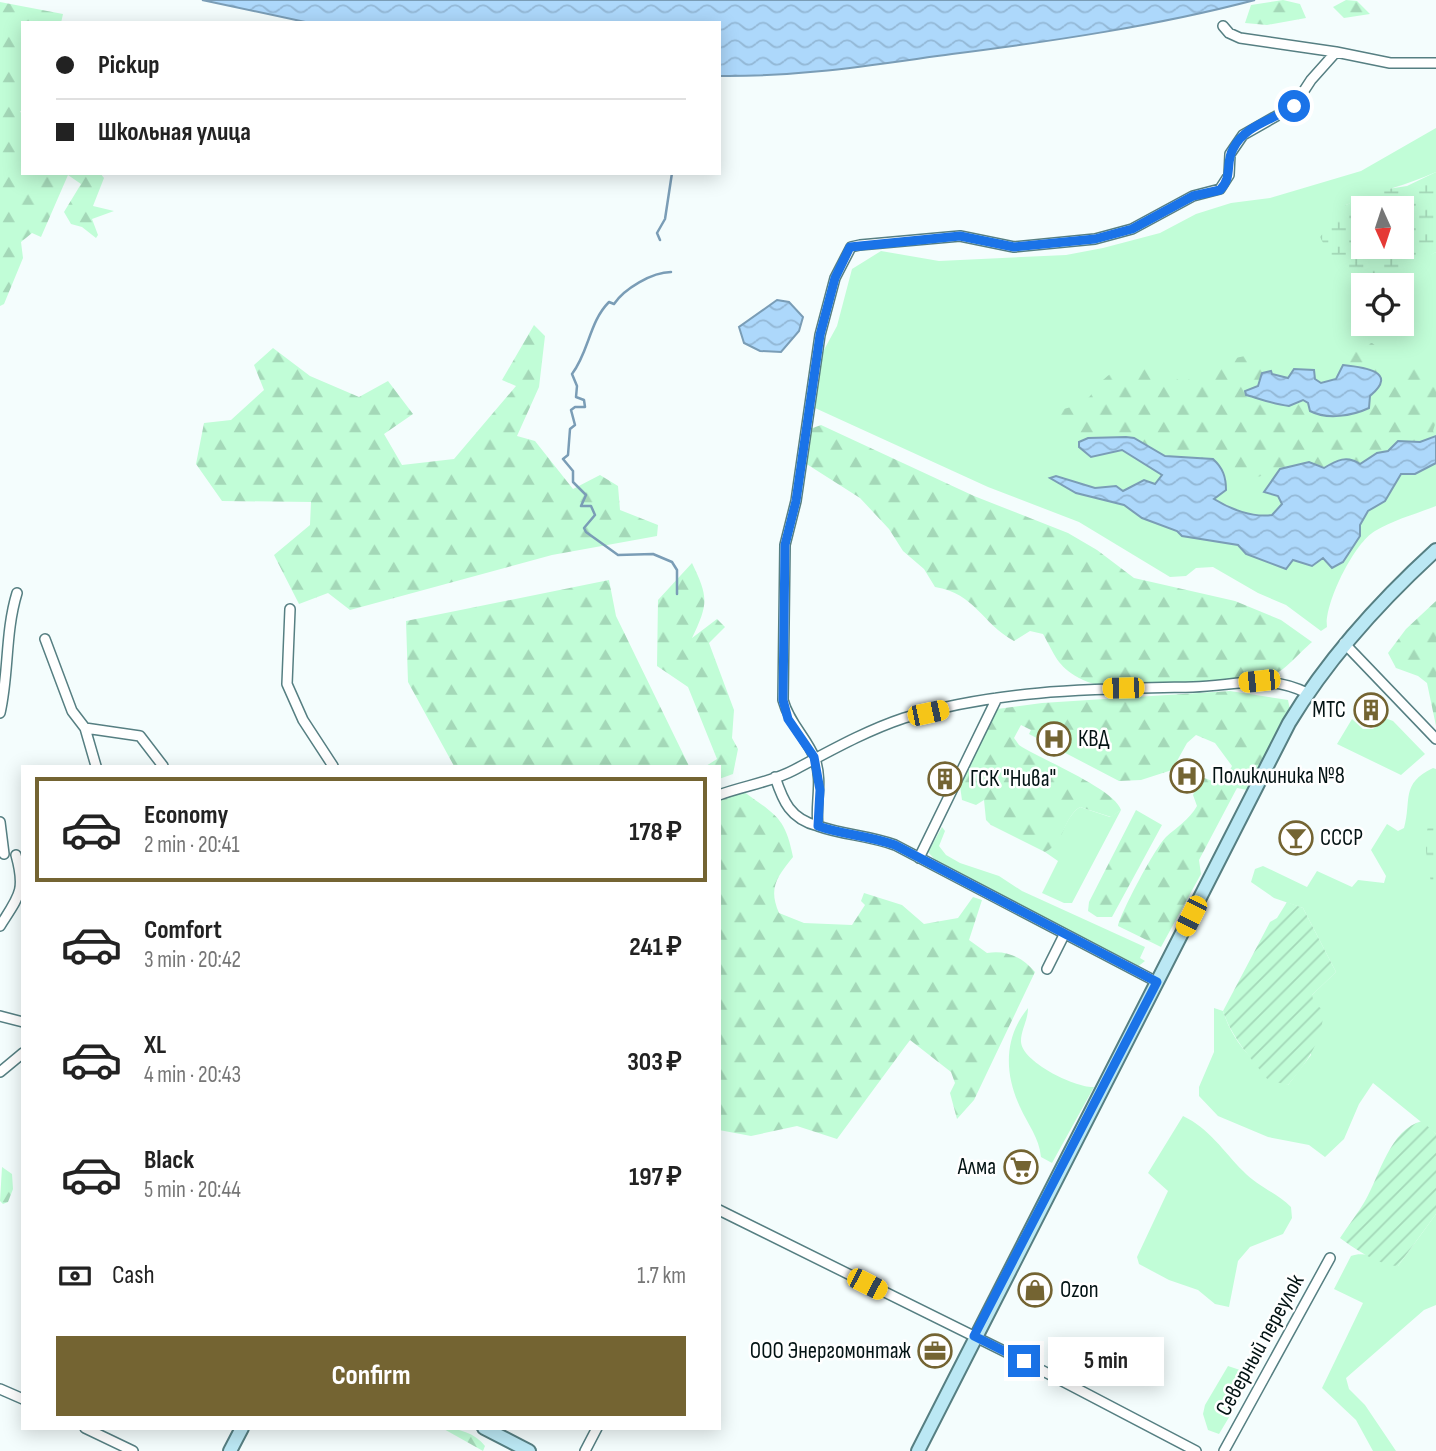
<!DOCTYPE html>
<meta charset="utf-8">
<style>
body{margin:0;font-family:"Sofia Sans Condensed",sans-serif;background:#f2f2f2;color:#222;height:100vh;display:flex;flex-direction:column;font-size:26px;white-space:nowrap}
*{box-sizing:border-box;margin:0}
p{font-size:23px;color:#767676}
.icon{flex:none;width:38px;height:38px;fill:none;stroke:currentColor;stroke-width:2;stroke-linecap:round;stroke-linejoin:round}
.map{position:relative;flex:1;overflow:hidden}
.panel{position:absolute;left:21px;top:765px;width:700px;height:665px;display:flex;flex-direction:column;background:#fff;border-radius:0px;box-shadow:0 4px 18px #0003}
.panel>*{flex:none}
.banner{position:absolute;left:21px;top:21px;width:700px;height:154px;border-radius:0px;box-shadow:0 4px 18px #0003;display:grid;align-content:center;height:154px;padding:0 35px;background:#fff}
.needle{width:46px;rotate:177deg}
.buttons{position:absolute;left:1351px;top:196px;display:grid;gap:14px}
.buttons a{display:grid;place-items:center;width:63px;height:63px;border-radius:0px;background:#fff;box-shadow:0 4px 18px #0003;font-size:35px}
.end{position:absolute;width:32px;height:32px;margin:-16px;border:9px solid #1a73e8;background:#fff;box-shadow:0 0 0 4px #fff}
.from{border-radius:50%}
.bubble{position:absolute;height:49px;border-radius:0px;background:#fff;box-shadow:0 4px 18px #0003;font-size:23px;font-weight:700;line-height:49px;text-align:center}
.car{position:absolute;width:21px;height:42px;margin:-21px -10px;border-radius:9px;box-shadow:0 0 5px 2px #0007;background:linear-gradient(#f5c518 24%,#345 0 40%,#f5c518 0 76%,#345 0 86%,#f5c518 0)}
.banner b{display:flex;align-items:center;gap:24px;height:66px;font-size:26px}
.banner b+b{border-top:2px solid #e0e0e0}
.banner i{width:18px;height:18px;background:#222}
ul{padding:12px 0 0;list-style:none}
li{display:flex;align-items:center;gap:21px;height:105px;margin:0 14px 10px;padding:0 21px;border:4px solid transparent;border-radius:0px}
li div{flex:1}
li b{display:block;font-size:26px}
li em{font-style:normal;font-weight:700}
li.selected{border-color:#746432}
li>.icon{width:63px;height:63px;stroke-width:1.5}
.pay{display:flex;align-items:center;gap:18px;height:77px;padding:0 35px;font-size:26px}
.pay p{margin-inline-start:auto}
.cta{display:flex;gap:14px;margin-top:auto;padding:14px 35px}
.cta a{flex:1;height:80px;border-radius:0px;background:#746432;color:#fff;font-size:28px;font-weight:700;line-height:80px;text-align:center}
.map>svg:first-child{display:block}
.green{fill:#c1fdd7;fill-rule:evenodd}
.forest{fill:url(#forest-firs)}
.wetland{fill:url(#wetland-marsh);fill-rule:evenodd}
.garden{fill:url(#garden-furrows)}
.water{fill:url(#water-waves);stroke:#7a9db6;stroke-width:2}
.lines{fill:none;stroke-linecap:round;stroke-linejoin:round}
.stream{stroke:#7a9db6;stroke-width:2.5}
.street-casing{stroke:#567f82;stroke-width:12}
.secondary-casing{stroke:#567f82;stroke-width:16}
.street{stroke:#fff;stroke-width:9}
.secondary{stroke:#bbe8f4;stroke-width:12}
.route{stroke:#1a73e8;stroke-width:9}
.labels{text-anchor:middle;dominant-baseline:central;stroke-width:5;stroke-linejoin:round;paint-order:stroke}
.poi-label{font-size:23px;fill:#031314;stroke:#fff;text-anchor:start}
.street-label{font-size:23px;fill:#031314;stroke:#fff}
</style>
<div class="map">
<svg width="1436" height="1451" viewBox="0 0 1436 1451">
<defs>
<pattern id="forest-firs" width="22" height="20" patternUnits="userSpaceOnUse" patternTransform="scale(1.75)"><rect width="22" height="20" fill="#c1fdd7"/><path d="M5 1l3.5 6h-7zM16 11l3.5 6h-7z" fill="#a4d8b8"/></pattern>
<pattern id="wetland-marsh" width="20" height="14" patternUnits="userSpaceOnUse" patternTransform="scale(1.75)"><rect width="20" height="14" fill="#c1fdd7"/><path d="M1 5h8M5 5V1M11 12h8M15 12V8" fill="none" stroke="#a4d8b8"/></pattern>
<pattern id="garden-furrows" width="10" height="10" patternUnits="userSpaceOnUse" patternTransform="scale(1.75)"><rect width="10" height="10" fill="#c1fdd7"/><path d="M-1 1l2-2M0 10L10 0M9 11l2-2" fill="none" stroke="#a4d8b8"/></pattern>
<pattern id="water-waves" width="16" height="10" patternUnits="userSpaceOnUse" patternTransform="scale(1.75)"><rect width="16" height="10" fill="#add8fb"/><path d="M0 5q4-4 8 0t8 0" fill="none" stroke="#93b8d6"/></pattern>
</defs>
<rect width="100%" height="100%" fill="#f4fdfd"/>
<path class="green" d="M1436,128V172C1406,186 1376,191 1346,205L1333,262L1428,256L1436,252V506C1416,514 1393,520 1375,531C1354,543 1324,604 1327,627L1321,631L1286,605L1258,593L1213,567L1196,568L1186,576L1170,577L1079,522L988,487L815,408L819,359L837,326L852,269L881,251L939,261L1066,255L1103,248L1160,233L1196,214L1231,203L1270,198L1361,171ZM1363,285H1402V324H1363Z
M1385,718L1393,721L1425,754L1401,775L1337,744L1352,719L1363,729H1373Z
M1433,768L1436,769V1134L1373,1083L1359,1104L1344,1139L1325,1157L1309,1145L1268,1137L1218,1116L1199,1096V1087L1214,1052V1008L1223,1011C1233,1044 1258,1069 1288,1085L1311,1055L1312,995L1336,972L1303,908L1274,898L1251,882L1255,869L1263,866L1307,887L1317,871L1352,887L1358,880L1384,883L1386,876L1371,850L1387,824L1398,831L1404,828C1412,800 1400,784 1433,768Z
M1080,807L1110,817L1121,810L1072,903H1064L1042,893L1058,861L1045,852C1064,842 1063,818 1080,807Z
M942,827L945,831L939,846L946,855L960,863L999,876L1022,891L1145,947L1140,958L1145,961L1136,968L936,861L928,852Z
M1028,1008C1028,1020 1021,1030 1021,1041C1021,1062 1076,1088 1094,1087L1052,1163L1041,1157C1039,1137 1028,1125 1020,1107C1004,1073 1004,1037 1028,1008Z
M1183,1116C1209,1128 1224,1152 1243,1171C1257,1186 1277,1193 1291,1207L1292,1218L1283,1234L1250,1247L1238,1261L1229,1307L1215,1304L1198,1290L1169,1280L1139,1264L1137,1257L1168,1191L1148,1173Z
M1436,1214V1305L1424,1310L1346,1378L1349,1389L1365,1405L1396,1451H1373L1356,1420L1322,1388L1363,1303L1334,1289L1351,1256C1368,1250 1382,1262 1398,1266Z
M1228,1366L1249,1373L1240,1399L1219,1434L1208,1430L1203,1414L1205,1405Z"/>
<path class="forest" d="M1283,0L1300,4L1306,18L1267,25L1245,23L1251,5Z
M1346,0L1357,1L1370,14L1344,18L1333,7Z
M0,2L63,14L61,23H23V108L20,112L23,113V173H100L104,178L93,206L114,211L92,219L98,235L96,238L82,227L71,224L64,212L81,184L68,175L41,237L32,233L21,242L23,258L4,304L0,306Z
M534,325L545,336L539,387L517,436L535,441L573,489L600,475L618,486L620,510L658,525L657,536L552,555L350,610L328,593L299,604L274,555L310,525L311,502L222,501L196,464L204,423L231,420L264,390L254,365L273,348L310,376L359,397L388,381L413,414L384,434L402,465L454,459L516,386L502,380Z
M1372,343C1383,350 1383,361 1393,369L1425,366L1436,370V421L1433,431L1436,436L1420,442L1403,440C1389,450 1375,456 1360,465L1355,461L1317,467L1309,462L1244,481L1223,464L1219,465L1213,459L1165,456L1134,438L1094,439L1075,434L1050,415C1060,408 1069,409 1080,404C1092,398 1094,388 1103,380C1119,365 1139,363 1160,365L1182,383L1226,360L1259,353L1279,369L1291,373L1294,369L1314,370L1315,379L1321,383L1336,379L1350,348Z
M821,425L974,496L1068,533L1097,550L1134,578L1235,601L1281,620L1312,642C1300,652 1285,671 1271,676C1238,688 1197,682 1164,682C1136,682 1106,693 1079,678C1057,666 1055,655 1043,634L1030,631L1014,641C981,623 976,594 935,587L924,569L903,551L889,529L860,498L805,463L810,429Z
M692,563C709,598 708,604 692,638L717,619L725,627L709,643L734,710L732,738L738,749L733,774L719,779V766H706L717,759L688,687L657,666L658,600Z
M609,580L616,616L689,766H454L408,682L406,621Z
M1436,601V726L1427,683L1418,676L1396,668L1388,653L1406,629Z
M1230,691L1288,700L1290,710L1252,783L1247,790L1237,788L1199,860L1201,874L1161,947L1118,926C1122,910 1155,848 1166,837C1177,827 1189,820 1197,806L1193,795L1202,777L1222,785L1232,766L1215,743L1196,735L1187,743L1172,770L1141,780L1119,781L1029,734L1031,730L1021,725L1014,738L1019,745C1040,759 1115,789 1121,810L1111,817L1080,807C1062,819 1066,842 1045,852L991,825L986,820L984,800L976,805L962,800L960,786L997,709L1042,703Z
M743,791C775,815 785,816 793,857C777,877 768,888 779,913L804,923L852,925L865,905L861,901L864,893L902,905L924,924L958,918L973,897L982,900L969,940L987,953C1007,950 1022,957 1035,972L974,1100L957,1119L950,1093L955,1083L951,1072L910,1040L837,1139L797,1126L751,1136L719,1130V801Z
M1136,810L1162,825L1112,917H1097L1088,911L1089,902Z
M2,1167L12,1174L13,1189L8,1202L3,1204L0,1201Z
M442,1428C458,1428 475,1433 485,1446L483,1451Z"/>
<path class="wetland" d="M1436,172V252L1406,270L1366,277L1333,262L1320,237L1346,205L1375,191L1407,186ZM1363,208H1402V247H1363Z
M1436,813V903C1431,880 1416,832 1436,813Z"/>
<path class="garden" d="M1287,902L1303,908L1336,972L1312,995L1314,1003L1323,1010C1324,1039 1306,1064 1288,1085L1268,1080C1251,1058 1231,1037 1223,1011L1270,922L1277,918Z
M1422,1121L1436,1134V1214L1398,1266C1379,1265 1356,1250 1340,1238C1348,1226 1358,1213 1365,1201C1380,1175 1390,1129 1422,1121Z"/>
<path class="water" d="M202,0H1255C1156,26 1054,41 952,54C871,65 801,77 719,76V23H310Z
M777,300L789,302L803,317L799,331L781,352L760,351L744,343L739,327Z
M1343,365C1362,367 1400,371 1370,396L1369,408C1352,416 1327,420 1310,411L1308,403L1303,400L1289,406C1273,404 1261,399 1246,395L1245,391L1258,386L1262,373L1271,371L1272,374L1288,378L1294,369L1314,370L1315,379L1321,383L1336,379Z
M1436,436V463L1415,474H1401L1385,501L1368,511L1360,525V536L1343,562L1332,568L1323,558L1312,566L1293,560L1286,569L1246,554L1238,545L1182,536L1177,531L1142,518L1124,505L1076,493L1050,478L1056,476L1095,488L1116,486L1123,491L1144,480L1155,484L1162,475L1122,450L1091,457L1079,447V442L1088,438L1126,437L1134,438L1165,456L1213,459C1223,468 1226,477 1226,490L1214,499C1230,509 1253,518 1272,515L1282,504L1278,496L1264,492L1280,469L1309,462L1324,468C1337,460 1347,455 1360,464L1377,453L1388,451L1398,441L1420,442Z"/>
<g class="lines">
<path class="stream" d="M660,240L657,233L665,219L672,173
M671,272C652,272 624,289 614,304L609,302C589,322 589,352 572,374L577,386L576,397L584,400L585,407H575L571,410L575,425L570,429L568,455L563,459L573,471V482L586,495L581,506H591L595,515L584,528L586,532L618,555L653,554L672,562L677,570V594"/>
<defs>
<path id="street" d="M1223,26L1229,33L1240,38L1336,52
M290,609L287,684L303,720L333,766
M45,639L72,711L85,728L140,736L163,766
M1344,643L1436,739
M0,713C9,674 5,632 17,593
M85,728L96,766
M775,777C783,801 790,819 818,826
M719,795C743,786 772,782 794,770C830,751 865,731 904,718C999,689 1095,689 1193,687C1234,686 1268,673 1307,693
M0,822L4,854
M919,858L997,698
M0,926C19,896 26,891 16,855
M1047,969L1064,935
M1157,982L895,845C867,835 843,835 818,826C815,803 823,782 815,759C807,738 789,723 783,700L785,545L796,501L820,335L835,278L851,247L860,245L960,236L1014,247L1095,239L1132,229L1193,196L1220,189L1229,175L1230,154L1243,135L1294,106L1311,80L1336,52L1390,63H1436
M0,1016L23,1022
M0,1072L23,1053
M719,1210L1024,1361L1196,1451
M0,1389L23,1399
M85,1428L133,1451
M585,1451L597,1428
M1224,1451L1330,1258"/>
<path id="secondary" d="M484,1428L529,1451
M230,1451L242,1428
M918,1451L1289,723C1329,657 1379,602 1436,550"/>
</defs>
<use href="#street" class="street-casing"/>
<use href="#secondary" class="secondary-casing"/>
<use href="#street" class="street"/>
<use href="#secondary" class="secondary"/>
</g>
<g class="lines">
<path class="route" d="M1024,1361L974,1336L1157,982L895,845C867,835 843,835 818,826L820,790L814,757L788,719L783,700L785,545L796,501L820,335L835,278L850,247L960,236L1014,247L1095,239L1132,229L1193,196L1220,190C1233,177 1225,163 1233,149C1245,125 1273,120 1294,106"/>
</g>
<defs>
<symbol id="building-ring" viewBox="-11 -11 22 22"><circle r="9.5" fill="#fff" stroke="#746432" stroke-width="1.5"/><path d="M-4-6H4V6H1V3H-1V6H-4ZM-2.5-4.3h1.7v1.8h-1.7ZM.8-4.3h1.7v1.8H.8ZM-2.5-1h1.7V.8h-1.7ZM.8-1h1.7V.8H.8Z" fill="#746432"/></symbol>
<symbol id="hospital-ring" viewBox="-11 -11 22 22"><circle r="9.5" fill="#fff" stroke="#746432" stroke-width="1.5"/><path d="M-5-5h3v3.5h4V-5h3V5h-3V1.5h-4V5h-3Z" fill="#746432"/></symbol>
<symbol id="bar-ring" viewBox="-11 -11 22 22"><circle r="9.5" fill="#fff" stroke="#746432" stroke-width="1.5"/><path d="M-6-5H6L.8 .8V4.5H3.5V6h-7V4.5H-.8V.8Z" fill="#746432"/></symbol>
<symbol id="supermarket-ring" viewBox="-11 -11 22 22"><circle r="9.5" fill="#fff" stroke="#746432" stroke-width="1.5"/><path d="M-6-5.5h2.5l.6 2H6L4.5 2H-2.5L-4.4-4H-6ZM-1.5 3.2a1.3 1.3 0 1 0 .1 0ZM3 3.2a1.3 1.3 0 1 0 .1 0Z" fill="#746432"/></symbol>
<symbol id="shop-ring" viewBox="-11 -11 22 22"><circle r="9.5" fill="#fff" stroke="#746432" stroke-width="1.5"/><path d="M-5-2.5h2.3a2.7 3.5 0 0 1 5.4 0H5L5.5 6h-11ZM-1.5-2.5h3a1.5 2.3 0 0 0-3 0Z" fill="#746432"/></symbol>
<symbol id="office-ring" viewBox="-11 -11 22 22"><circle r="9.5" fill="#fff" stroke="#746432" stroke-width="1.5"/><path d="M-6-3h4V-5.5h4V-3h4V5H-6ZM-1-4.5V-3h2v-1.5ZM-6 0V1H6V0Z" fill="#746432"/></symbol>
</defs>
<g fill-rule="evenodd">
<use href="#building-ring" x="1352" y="691" width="38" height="38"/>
<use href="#hospital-ring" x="1035" y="720" width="38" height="38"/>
<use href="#hospital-ring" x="1168" y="757" width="38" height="38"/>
<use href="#building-ring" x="926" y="760" width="38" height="38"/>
<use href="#bar-ring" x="1277" y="819" width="38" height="38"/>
<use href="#supermarket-ring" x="1002" y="1148" width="38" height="38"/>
<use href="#shop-ring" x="1016" y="1271" width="38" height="38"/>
<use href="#office-ring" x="916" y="1332" width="38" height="38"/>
</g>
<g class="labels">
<g class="poi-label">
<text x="1346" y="710" text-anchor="end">МТС</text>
<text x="1078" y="739">КВД</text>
<text x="1212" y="776">Поликлиника №8</text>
<text x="970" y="779">ГСК "Нива"</text>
<text x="1320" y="838">СССР</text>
<text x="996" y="1167" text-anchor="end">Алма</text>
<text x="1060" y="1290">Ozon</text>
<text x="911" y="1351" text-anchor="end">ООО Энергомонтаж</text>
</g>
<g class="street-label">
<text transform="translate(1260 1345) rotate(-61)">Северный переулок</text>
</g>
</g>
</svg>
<div class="buttons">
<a><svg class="needle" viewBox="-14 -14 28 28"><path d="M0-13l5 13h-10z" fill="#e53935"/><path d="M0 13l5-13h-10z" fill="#767676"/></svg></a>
<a><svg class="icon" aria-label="locate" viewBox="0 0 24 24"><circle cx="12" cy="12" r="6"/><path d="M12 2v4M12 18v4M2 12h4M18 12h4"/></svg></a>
</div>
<i class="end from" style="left:1294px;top:106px"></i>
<i class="end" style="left:1024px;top:1361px"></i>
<div class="bubble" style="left:1048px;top:1337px;width:116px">5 min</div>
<i class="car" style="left:1259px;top:681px;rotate:264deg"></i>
<i class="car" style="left:1123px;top:688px;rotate:269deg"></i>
<i class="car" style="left:928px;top:713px;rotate:78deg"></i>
<i class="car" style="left:1191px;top:916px;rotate:207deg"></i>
<i class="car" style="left:867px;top:1284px;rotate:117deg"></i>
<div class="banner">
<b><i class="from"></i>Pickup</b>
<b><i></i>Школьная улица</b>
</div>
<section class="panel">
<ul>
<li class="selected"><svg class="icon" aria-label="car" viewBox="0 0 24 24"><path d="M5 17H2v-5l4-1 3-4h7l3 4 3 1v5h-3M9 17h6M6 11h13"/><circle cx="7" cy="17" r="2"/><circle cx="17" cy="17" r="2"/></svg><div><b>Economy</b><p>2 min · 20:41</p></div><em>178 ₽</em></li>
<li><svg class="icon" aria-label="car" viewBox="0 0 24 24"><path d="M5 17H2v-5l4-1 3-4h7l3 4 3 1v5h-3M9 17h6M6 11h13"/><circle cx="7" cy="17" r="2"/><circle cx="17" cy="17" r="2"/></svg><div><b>Comfort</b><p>3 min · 20:42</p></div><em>241 ₽</em></li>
<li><svg class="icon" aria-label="car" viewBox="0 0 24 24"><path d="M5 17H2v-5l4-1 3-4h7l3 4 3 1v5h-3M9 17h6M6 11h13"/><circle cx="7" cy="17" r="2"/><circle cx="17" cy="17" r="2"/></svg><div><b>XL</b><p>4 min · 20:43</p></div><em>303 ₽</em></li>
<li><svg class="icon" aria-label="car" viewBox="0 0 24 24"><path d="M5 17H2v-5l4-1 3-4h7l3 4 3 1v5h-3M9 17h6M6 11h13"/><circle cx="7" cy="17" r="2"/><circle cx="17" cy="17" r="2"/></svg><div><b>Black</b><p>5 min · 20:44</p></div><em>197 ₽</em></li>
</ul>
<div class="pay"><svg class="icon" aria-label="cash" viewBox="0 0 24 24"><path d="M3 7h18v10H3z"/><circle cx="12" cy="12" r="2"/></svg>Cash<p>1.7 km</p></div>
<div class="cta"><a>Confirm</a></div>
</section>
</div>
